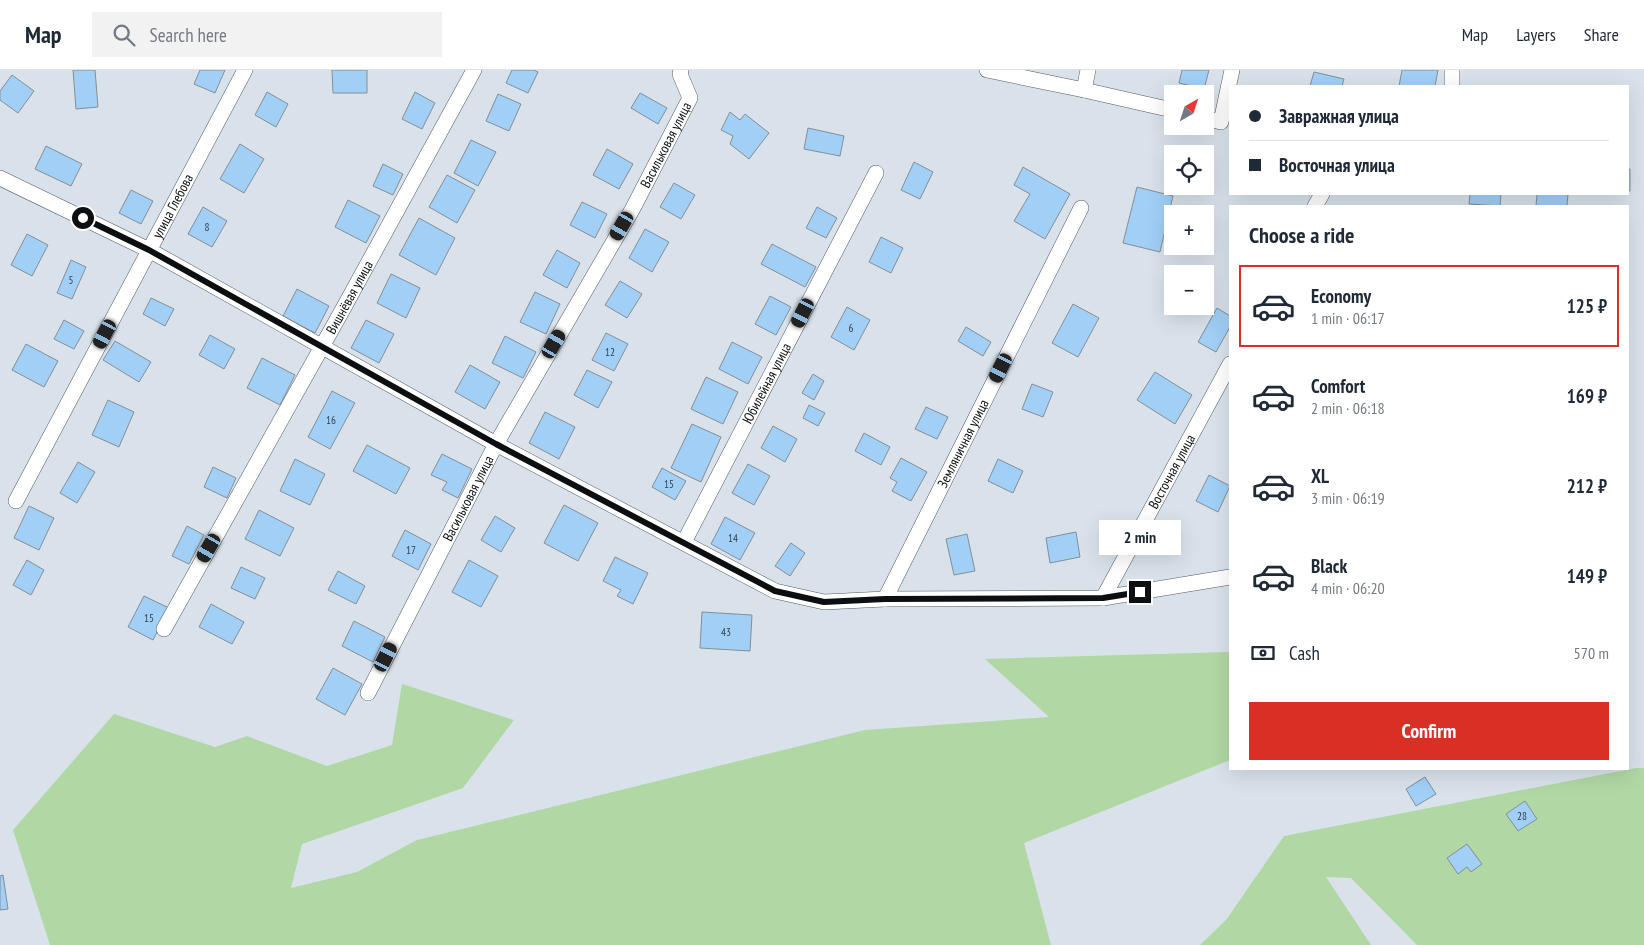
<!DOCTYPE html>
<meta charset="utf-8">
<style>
body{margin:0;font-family:"PT Sans Narrow",sans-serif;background:#f2f2f3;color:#1f2937;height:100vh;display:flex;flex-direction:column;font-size:19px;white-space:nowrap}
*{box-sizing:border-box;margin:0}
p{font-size:16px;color:#747a83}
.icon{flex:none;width:28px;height:28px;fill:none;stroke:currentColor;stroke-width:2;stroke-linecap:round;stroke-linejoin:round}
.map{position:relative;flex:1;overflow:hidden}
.drawer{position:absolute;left:1229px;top:135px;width:400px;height:565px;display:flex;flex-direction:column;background:#fff;border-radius:0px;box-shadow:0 5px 20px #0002}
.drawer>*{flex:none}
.guide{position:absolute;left:1229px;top:15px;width:400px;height:110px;border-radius:0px;box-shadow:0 5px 20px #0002;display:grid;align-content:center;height:110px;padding:0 20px;background:#fff}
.needle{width:32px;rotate:39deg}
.fabs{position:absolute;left:1164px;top:15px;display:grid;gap:10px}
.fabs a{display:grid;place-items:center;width:50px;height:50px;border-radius:0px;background:#fff;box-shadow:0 5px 20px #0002;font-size:25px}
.end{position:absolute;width:22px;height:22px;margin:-11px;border:6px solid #0b0f12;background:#fff;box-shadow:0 0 0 2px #fff}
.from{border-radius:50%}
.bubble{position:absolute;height:35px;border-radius:0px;background:#fff;box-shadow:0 5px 20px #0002;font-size:16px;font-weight:700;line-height:35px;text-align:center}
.car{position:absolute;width:15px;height:30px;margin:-15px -8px;border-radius:6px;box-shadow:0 0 4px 1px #0007;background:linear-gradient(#222 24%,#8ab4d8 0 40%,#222 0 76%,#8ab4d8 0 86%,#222 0)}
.guide b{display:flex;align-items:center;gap:18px;height:48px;font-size:19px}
.guide b+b{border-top:1px solid #e0e1e3}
.guide i{width:12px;height:12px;background:#1f2937}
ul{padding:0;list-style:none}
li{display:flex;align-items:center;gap:15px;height:82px;margin:0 10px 8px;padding:0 10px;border:2px solid transparent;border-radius:0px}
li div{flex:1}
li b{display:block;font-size:19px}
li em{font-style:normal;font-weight:700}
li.active{border-color:#d93025}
li>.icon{width:45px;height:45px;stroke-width:1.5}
h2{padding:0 20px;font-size:22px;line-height:60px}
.pay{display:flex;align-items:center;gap:12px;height:55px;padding:0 20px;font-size:19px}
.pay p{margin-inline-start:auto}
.action{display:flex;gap:10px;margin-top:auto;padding:10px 20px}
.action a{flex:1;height:58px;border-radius:0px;background:#d93025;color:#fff;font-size:20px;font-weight:700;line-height:58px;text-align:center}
header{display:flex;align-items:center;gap:30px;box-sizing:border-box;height:70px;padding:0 25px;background:#fff;border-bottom:1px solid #e0e1e3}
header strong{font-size:24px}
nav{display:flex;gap:28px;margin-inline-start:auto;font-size:18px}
.search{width:350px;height:45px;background:#f2f2f3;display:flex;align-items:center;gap:12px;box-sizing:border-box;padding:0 18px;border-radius:0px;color:#747a83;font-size:19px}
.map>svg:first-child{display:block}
.green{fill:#b1d7a4}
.building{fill:#a1cff6;stroke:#858e96}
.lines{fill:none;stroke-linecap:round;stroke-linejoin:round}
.minor-casing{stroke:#535b62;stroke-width:16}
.minor{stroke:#fff;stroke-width:15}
.route{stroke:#0b0f12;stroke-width:6}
.labels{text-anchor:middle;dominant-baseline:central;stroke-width:4.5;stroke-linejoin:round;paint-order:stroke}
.number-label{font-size:11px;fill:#303f4b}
.street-label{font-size:14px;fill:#0b0f12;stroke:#e6f0f9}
</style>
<header>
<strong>Map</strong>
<div class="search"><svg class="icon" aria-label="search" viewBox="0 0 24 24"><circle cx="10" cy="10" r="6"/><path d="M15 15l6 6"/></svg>Search here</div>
<nav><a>Map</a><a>Layers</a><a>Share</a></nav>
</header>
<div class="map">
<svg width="1644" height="875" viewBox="0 0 1644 875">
<rect width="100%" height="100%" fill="#d9e2eb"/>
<path class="green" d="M1230,582V690L1024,773L1051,875H50L13,760L114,644L215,677L247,666L327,696L392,675L402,614L514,650L463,718L302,774L291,818L357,802L417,770L865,660L1049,647L985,589Z
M1636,698H1644V875H1417L1351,808L1326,807L1371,875H1200L1226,850L1284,766Z"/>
<path class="building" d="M73,0H95L98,37L76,39Z
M200,0H225L215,23L194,14Z
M332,0H367V23H333Z
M512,0H534L538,2L528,23L506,13Z
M1182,0H1209L1204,19L1179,13Z
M1402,0H1438L1435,16H1399Z
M1314,2L1344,9L1342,16H1310Z
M12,5L34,21L18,43L0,30V21Z
M267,22L288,34L276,57L255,45Z
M415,22L435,33L422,59L402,49Z
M640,23L667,38L658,54L631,38Z
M498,24L521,34L509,61L486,51Z
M730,42L740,50L745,44L769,63L749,89L730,74L733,66L721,60Z
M808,58L844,66L840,86L804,79Z
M471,70L496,82L478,116L454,103Z
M240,74L264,89L244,123L220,109Z
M46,76L82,94L71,116L35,99Z
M607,79L633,94L619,119L593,105Z
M914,92L933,102L920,129L901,120Z
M383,94L403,104L393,125L373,116Z
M1023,97L1070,124L1045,169L1014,151L1030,124L1014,115Z
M1628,99H1630V121H1628Z
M447,105L475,120L457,153L429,137Z
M674,113L695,125L681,149L660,137Z
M1137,117L1173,126L1160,182L1123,173Z
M131,120L153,131L141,154L119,143Z
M1470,124H1501L1500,136L1469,134Z
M1537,124H1568L1567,136H1536Z
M348,130L380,146L366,173L335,157Z
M582,132L607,144L595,168L570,155Z
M203,137L227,151L212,177L188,164Z
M817,137L837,148L826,168L806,158Z
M419,148L455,168L436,205L399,185Z
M645,159L669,172L652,202L629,188Z
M27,164L48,175L32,206L11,195Z
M881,167L903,178L891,203L869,192Z
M772,174L816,197L805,217L761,194Z
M557,180L580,193L567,218L543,205Z
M71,190L86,197L72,229L57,223Z
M391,204L420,218L406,248L377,233Z
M620,211L642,224L627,248L605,235Z
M297,219L329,236L315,263L283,246Z
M535,222L560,234L546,264L520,252Z
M770,226L791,237L776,265L755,254Z
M151,228L174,239L165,256L143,244Z
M1073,234L1099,248L1078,287L1052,273Z
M847,237L870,250L854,280L831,267Z
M1217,238L1230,246V257L1216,282L1198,272Z
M64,250L84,261L74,279L54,269Z
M366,250L394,264L379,293L351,278Z
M966,257L991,272L983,286L958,271Z
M606,263L628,274L614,301L592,290Z
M210,265L235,279L224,299L199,285Z
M505,266L536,282L523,308L492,293Z
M115,271L151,292L139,312L103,290Z
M732,272L762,287L748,314L719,299Z
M26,274L58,291L44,317L12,300Z
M262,288L295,305L280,335L247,318Z
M470,295L500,312L485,339L455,322Z
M587,300L612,312L598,338L574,325Z
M1155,302L1192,325L1175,354L1137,330Z
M813,304L824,311L814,330L802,323Z
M706,307L738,322L723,354L691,339Z
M1032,314L1053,322L1043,347L1022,339Z
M332,321L355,333L330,379L308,367Z
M108,330L134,342L119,377L92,365Z
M809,335L825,343L818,356L803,348Z
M926,337L948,347L937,369L915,359Z
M545,342L575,357L559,389L529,373Z
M692,354L721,367L701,412L671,398Z
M773,356L797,369L785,392L761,378Z
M864,363L890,377L881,395L855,381Z
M367,375L410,398L396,424L353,401Z
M442,384L472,399L458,428L442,420L447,412L431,405Z
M901,388L927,402L911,431L892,421L897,412L890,408Z
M295,389L325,404L310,435L280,421Z
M998,389L1023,401L1013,423L988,411Z
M78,392L95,402L77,433L60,423Z
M748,394L770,406L754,435L732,423Z
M213,397L236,408L227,428L204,417Z
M662,398L686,411L675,430L652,417Z
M1209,405L1230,416L1218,442L1196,431Z
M564,435L598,453L578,491L544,473Z
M29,436L54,448L39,480L14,468Z
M259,440L294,458L280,486L245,469Z
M495,446L515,458L501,482L481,470Z
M725,447L755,463L740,490L711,474Z
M187,456L204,465L189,494L172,486Z
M405,460L431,474L418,500L392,486Z
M1076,462L1080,487L1050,493L1046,468Z
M967,464L975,501L954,505L946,469Z
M791,473L805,483L790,506L775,496Z
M615,487L648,503L633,534L617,526L621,520L603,511Z
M27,490L44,500L31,525L13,515Z
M469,490L498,506L481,537L452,522Z
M241,497L265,508L255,529L231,518Z
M338,501L365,516L356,534L328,520Z
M144,526L169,538L153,570L128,557Z
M211,534L244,552L232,574L199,557Z
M702,542L752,545L750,581L700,578Z
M354,551L385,567L373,592L342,576Z
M333,598L362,614L345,645L316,629Z
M1425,707L1436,724L1416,736L1406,719Z
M1525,731L1537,749L1518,761L1506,744Z
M1467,774L1482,794L1471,802L1467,797L1458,804L1447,788Z
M3,805L8,839L0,840V806Z"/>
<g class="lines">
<defs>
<g id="minor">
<path d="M987,0L1084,20L1172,40"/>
<path d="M1452,16V0"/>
<path d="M1084,20L1088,0"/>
<path d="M1205,48L1221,52L1232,0"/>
<path d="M0,108L149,180L496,374L775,521L824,532L885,529L1103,528L1230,507"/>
<path d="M1315,136L1322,124"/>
<path id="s1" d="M16,431L245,0"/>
<path id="s2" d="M684,472L876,103"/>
<path id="s3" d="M1103,528L1230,294"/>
<path id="s4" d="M885,529L1081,138"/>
<path id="s5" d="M164,559L343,239L474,0"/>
<path id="s6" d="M368,623L496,374L632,140L690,28L680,4L681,0"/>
</g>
</defs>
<use href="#minor" class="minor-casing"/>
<use href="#minor" class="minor"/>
</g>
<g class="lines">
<path class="route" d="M83,148L149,180L496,374L775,521L824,532L885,529L1103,528L1140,522"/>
</g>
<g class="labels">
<g class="number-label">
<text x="207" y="157">8</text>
<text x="71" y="210">5</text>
<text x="851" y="258">6</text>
<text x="610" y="282">12</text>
<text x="331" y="350">16</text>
<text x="669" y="414">15</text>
<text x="733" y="468">14</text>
<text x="411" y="480">17</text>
<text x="149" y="548">15</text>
<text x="726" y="562">43</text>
<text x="1522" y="746">28</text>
</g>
<g class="street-label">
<text stroke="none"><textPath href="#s6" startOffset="624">Васильковая улица</textPath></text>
<text stroke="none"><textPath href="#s1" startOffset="334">улица Глебова</textPath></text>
<text stroke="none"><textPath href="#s5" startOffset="380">Вишнёвая улица</textPath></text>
<text stroke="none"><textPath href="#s2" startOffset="179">Юбилейная улица</textPath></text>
<text stroke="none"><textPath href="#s4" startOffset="174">Земляничная улица</textPath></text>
<text stroke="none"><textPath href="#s3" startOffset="144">Восточная улица</textPath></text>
<text stroke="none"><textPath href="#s6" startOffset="219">Васильковая улица</textPath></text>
</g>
</g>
</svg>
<div class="fabs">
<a><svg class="needle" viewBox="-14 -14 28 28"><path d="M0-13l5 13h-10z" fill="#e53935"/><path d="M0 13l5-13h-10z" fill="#747a83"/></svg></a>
<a><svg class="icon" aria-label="locate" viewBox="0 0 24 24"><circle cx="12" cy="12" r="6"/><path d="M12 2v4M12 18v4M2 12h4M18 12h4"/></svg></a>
<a>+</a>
<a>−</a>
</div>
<i class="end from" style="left:83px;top:148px"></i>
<i class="end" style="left:1140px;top:522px"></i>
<div class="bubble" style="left:1099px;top:450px;width:82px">2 min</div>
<i class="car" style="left:622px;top:156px;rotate:210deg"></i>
<i class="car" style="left:803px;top:243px;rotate:207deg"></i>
<i class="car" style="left:105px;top:264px;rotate:208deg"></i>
<i class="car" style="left:554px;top:274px;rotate:30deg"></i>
<i class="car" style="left:1001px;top:298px;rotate:207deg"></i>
<i class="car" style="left:209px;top:478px;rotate:210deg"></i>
<i class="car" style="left:386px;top:587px;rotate:27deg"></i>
<div class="guide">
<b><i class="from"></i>Завражная улица</b>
<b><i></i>Восточная улица</b>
</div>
<section class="drawer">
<h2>Choose a ride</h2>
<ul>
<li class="active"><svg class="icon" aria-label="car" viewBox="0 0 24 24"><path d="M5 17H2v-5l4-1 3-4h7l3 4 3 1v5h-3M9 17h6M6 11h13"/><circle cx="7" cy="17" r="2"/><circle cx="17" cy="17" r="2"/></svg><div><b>Economy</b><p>1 min · 06:17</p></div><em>125 ₽</em></li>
<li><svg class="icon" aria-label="car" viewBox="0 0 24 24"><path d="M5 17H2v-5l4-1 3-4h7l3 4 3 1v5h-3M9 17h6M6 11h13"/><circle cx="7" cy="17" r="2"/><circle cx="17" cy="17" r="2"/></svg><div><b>Comfort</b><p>2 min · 06:18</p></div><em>169 ₽</em></li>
<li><svg class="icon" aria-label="car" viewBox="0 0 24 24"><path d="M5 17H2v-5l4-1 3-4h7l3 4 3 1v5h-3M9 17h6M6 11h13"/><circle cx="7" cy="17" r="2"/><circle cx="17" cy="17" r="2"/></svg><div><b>XL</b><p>3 min · 06:19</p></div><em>212 ₽</em></li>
<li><svg class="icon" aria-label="car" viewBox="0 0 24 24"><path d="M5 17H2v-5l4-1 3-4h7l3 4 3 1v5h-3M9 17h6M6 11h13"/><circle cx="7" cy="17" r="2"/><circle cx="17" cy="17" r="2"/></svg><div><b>Black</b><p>4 min · 06:20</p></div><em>149 ₽</em></li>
</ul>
<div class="pay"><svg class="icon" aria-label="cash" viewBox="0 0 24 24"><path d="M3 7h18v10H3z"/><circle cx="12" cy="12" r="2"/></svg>Cash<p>570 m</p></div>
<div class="action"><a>Confirm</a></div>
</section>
</div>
